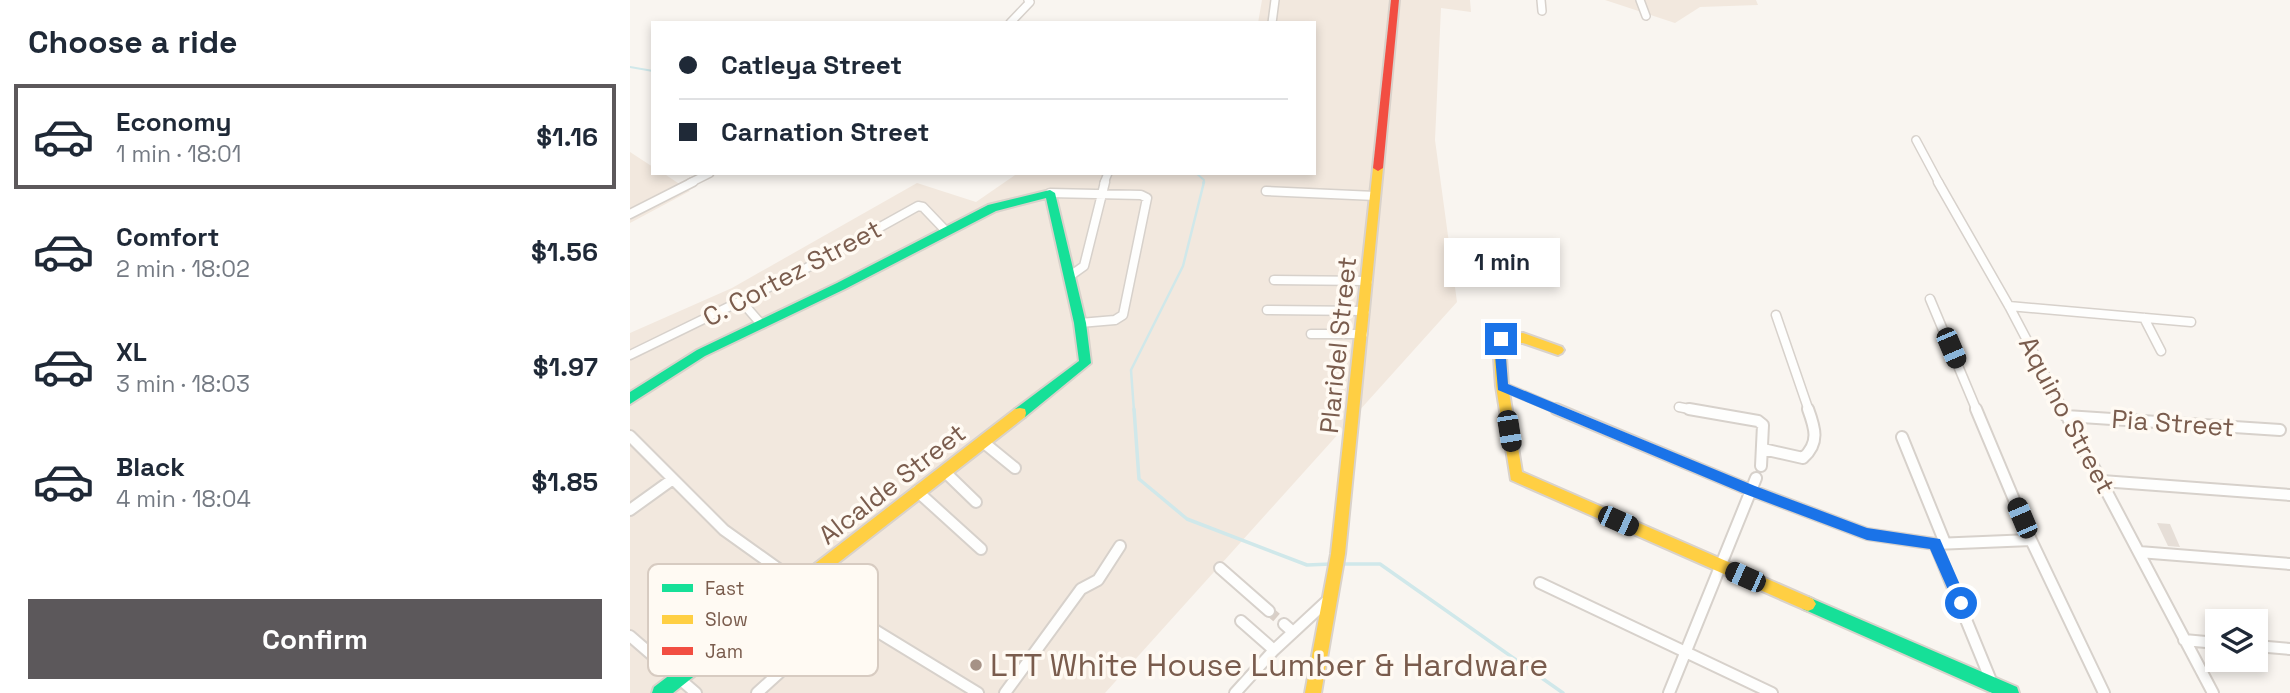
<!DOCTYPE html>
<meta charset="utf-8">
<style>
body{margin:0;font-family:"Space Grotesk",sans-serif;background:#f6f6f7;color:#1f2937;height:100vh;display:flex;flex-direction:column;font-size:26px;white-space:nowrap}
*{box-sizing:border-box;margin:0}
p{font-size:23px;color:#747a83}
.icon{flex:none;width:38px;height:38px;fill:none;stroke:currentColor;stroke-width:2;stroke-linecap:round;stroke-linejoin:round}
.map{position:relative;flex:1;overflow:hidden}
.drawer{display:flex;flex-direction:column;background:#fff;width:630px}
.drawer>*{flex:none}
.banner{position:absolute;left:21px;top:21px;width:665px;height:154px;border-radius:0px;box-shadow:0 4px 10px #0003;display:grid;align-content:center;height:154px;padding:0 28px;background:#fff}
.controls{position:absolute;left:1575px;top:609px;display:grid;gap:14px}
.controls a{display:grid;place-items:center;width:63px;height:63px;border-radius:0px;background:#fff;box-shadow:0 4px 10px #0003;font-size:35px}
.end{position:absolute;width:32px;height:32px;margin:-16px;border:9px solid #1a73e8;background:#fff;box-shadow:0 0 0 4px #fff}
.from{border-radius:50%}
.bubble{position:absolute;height:49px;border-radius:0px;background:#fff;box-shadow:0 4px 10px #0003;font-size:23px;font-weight:700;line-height:49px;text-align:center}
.car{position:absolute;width:21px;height:42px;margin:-21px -10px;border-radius:9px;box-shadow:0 0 5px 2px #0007;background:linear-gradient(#222 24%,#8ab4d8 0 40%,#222 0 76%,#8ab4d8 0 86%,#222 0)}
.banner b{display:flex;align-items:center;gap:24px;height:66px;font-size:26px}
.banner b+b{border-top:2px solid #e0e1e3}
.banner i{width:18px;height:18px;background:#1f2937}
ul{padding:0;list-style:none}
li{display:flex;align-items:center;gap:21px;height:105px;margin:0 14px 10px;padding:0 14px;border:4px solid transparent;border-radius:0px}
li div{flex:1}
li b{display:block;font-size:26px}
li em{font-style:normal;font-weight:700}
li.current{border-color:#5c585b}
li>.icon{width:63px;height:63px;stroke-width:1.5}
h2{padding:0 28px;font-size:32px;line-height:84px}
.action{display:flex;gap:14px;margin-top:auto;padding:14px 28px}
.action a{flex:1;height:80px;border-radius:0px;background:#5c585b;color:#fff;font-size:28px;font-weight:700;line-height:80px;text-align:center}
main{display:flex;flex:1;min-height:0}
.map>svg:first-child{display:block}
.residential{fill:#f2e8de}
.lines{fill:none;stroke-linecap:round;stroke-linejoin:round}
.stream-far2{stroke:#d0e8ea;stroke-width:2}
.stream-far1{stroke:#d0e8ea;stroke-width:2.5}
.stream{stroke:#d0e8ea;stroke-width:3.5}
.building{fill:#e6ded7}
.street-tunnel{stroke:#d9cfc7;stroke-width:10;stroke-dasharray:10 5;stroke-linecap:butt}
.street-far2-casing{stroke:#d7d1cb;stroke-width:10}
.street-far1-casing{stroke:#d7d1cb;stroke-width:11}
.street-casing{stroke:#d7d1cb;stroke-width:14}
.fast-casing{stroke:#d9d2cb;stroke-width:4}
.slow-casing{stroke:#d9d2cb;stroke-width:4}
.jam-casing{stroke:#d9d2cb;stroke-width:4}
.street-far2{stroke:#fefefd;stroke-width:7}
.street-far1{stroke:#fefefd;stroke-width:8}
.street{stroke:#fefefd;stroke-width:10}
.fast{fill:#16e098;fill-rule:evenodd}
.slow{fill:#ffcf43;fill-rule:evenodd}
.jam{fill:#f24e42;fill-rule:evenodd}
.route{fill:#1a73e8}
.poi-dot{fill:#a69286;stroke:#fffaf3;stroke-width:2.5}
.labels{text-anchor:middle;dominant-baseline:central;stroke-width:7;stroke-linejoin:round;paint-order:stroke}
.street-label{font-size:26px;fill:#7a5c4d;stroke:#fffaf3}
.near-poi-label{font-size:32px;fill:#7a5c4d;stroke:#fffaf3;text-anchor:start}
.key{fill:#fffaf3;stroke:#d7cbc1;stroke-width:2}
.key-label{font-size:19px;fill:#7a5c4d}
</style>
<main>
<section class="drawer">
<h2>Choose a ride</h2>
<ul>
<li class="current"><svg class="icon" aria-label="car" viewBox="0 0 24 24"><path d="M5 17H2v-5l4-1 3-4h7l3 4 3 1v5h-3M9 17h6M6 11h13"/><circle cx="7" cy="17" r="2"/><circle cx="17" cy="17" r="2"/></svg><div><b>Economy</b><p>1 min · 18:01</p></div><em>$1.16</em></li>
<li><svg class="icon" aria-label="car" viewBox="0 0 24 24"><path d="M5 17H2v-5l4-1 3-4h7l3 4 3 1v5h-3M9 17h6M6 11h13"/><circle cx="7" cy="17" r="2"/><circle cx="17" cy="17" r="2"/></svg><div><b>Comfort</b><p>2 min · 18:02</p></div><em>$1.56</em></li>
<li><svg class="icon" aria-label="car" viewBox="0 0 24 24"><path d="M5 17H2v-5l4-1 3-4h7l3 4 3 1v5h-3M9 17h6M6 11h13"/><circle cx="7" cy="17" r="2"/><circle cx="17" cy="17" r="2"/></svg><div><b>XL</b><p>3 min · 18:03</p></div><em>$1.97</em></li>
<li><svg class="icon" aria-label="car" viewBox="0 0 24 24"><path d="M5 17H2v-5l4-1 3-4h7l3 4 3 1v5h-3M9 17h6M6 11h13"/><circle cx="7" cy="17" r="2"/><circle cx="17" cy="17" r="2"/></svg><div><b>Black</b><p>4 min · 18:04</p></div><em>$1.85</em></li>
</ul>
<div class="action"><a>Confirm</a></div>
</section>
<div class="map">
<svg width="1660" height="693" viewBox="0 0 1660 693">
<rect width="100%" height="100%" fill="#f9f5f0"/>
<path class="residential" d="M632,0H840L841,12L811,8L805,140L827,302L475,693H0V333L102,288L287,183L346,202L388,173H684V23H628Z
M975,0H1126L1128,5L1070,7L1045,23Z
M0,152L23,167V173H33L60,191L0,223Z"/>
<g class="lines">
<path class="stream-far2" d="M0,67L23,71
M566,173L574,180L573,183"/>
<path class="stream-far1" d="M504,411L501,370L553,266L574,182"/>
<path class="stream" d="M504,409L509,479L557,519L677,565L701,564
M712,564H750L933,693"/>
</g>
<path class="building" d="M1527,523L1540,524L1550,547L1538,546Z"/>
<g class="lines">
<path class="street-tunnel" d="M639,611L654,624"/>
<defs>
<path id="street-far2" d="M911,0L912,11
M1010,0L1016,16
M380,23L400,2L398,0
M642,23L645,0
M1286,140L1309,183
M60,183L80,173
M474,183L478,173"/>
<path id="street-far1" d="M1308,182L1379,306L1434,411
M636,191L745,196
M420,193L511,195L517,198L493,315L485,320L450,323
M0,214L63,182
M440,276L454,266L475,182
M644,280L738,281
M1300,299L1347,411
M112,302L131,324
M1379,306L1561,322
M637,310L735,311
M1146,315L1179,411
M1514,318L1531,351
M681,334H733
M0,355L164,275L288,206L293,207L316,231
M872,386L931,411
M1049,407L1069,411"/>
<path id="street" d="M926,409L1120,490L1237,534L1305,544L1401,540
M1059,409L1128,421L1133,425L1131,466
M1346,409L1401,540L1474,693
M1433,409L1583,693
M1436,416L1650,430
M0,436L94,530L171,585L348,693
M1272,437L1315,543
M353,442L385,468
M1133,449L1173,458C1190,443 1185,428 1178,409
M314,471L346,502
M1472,481L1660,495
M287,491L351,549
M0,510L43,479
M1305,544L1366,693
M1509,552L1660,564
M590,568L639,611
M910,583L1142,693
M611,621L644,650
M654,624L663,632
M0,636L66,693
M1554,640L1587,643
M1626,646L1660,649
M127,693L161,662
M375,693L451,589L468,580L490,546
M605,693L644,650L699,599
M1039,693L1126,478"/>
<path id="fast" d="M420,190L425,193L456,323L461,363L395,417L390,418L385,417L384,413L385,409L449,361L444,323L416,198L366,211L215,289L75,356L0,404V392L67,350L207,283L358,205Z
M1178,597L1387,687L1389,693H1362L1173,609L1170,604L1173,599Z
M130,608L135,610L138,615L135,620L43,693H22L24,687L125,610Z"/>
<path id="slow" d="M748,165L753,168L715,554L691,693H675L701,554L743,168Z
M893,333L932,347L934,350L932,353L928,355L893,343H875L878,386L892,472L1183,599L1186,604L1183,609L1178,611L1173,609L881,480L866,386L863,343L867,336Z
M390,408L395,409L396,413L395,417L135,620L130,622L125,620L122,615L125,610L385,409Z"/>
<path id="jam" d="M761,0H769L753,168L748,171L743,168Z"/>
</defs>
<use href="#street-far2" class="street-far2-casing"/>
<use href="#street-far1" class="street-far1-casing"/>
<use href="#street" class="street-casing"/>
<use href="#fast" class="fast-casing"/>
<use href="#slow" class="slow-casing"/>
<use href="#jam" class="jam-casing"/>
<use href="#street-far2" class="street-far2"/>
<use href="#street-far1" class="street-far1"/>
<use href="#street" class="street"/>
<use href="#fast" class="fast"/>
<use href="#slow" class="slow"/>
<use href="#jam" class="jam"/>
</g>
<path class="route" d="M871,335L877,339L875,344L878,384L1125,486L1237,528L1310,539L1338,603L1336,608H1326L1300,549L1237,540L1115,494L868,390L864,344L867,336Z"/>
<circle class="poi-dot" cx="346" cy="665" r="7"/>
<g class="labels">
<g class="street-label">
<text transform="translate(162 273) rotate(-28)">C. Cortez Street</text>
<text transform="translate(708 345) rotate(-84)">Plaridel Street</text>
<text transform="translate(1437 415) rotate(62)">Aquino Street</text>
<text transform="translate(1543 423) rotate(4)">Pia Street</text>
<text transform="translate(262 484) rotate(-38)">Alcalde Street</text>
</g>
<g class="near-poi-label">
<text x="360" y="665">LTT White House Lumber &amp; Hardware</text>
</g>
</g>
<rect x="18" y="564" width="230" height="112" rx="10" class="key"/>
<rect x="32" y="584" width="31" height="8" fill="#16e098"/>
<rect x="32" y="615" width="31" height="9" fill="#ffcf43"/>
<rect x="32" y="647" width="31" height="8" fill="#f24e42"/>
<g class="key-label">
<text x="75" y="595">Fast</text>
<text x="75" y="626">Slow</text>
<text x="75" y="658">Jam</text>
</g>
</svg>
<div class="controls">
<a><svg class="icon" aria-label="layers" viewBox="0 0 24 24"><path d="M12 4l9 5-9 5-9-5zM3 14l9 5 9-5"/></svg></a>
</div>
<i class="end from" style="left:1331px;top:603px"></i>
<i class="end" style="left:871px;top:339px"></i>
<div class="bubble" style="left:814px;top:238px;width:116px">1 min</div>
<i class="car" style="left:1321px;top:348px;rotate:157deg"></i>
<i class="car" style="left:879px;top:431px;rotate:171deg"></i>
<i class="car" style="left:1392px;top:518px;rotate:337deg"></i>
<i class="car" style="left:988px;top:521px;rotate:114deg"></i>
<i class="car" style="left:1115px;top:577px;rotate:294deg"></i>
<div class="banner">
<b><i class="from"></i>Catleya Street</b>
<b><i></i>Carnation Street</b>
</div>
</div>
</main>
